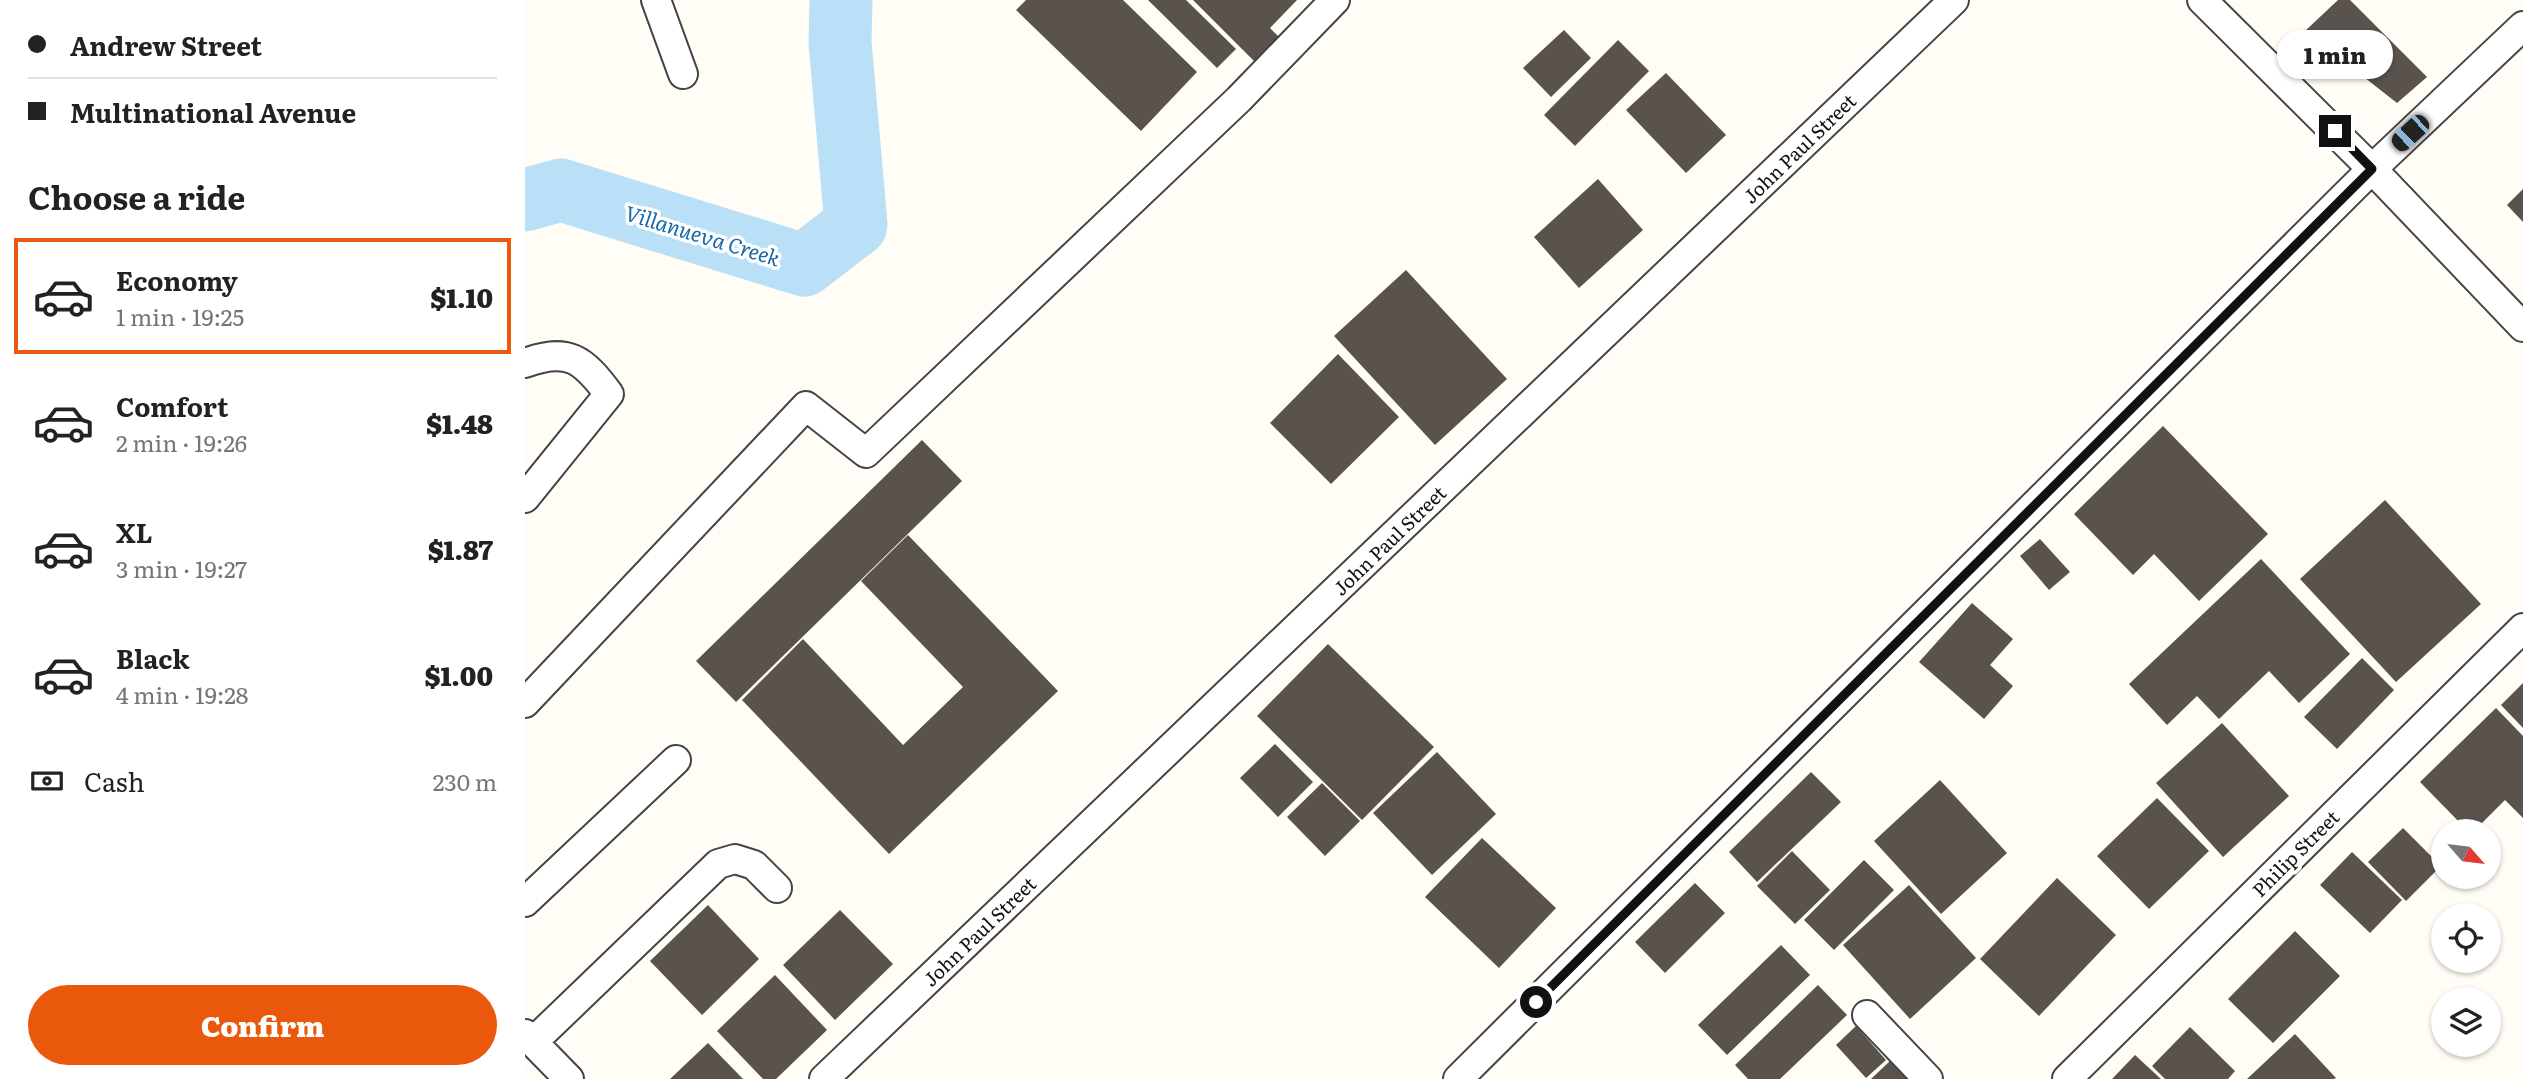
<!DOCTYPE html>
<meta charset="utf-8">
<style>
body{margin:0;font-family:Literata,serif;background:#f2f2f2;color:#222;height:100vh;display:flex;flex-direction:column;font-size:26px;white-space:nowrap}
*{box-sizing:border-box;margin:0}
p{font-size:23px;color:#767676}
.icon{flex:none;width:38px;height:38px;fill:none;stroke:currentColor;stroke-width:2;stroke-linecap:round;stroke-linejoin:round}
.map{position:relative;flex:1;overflow:hidden}
.drawer{display:flex;flex-direction:column;background:#fff;width:525px}
.drawer>*{flex:none}
.banner{display:grid;align-content:center;height:154px;padding:0 28px;background:#fff}
.needle{width:46px;rotate:118deg}
.buttons{position:absolute;left:1906px;top:819px;display:grid;gap:14px}
.buttons a{display:grid;place-items:center;width:70px;height:70px;border-radius:50%;background:#fff;box-shadow:0 2px 5px #0004;font-size:35px}
.end{position:absolute;width:32px;height:32px;margin:-16px;border:9px solid #111;background:#fff;box-shadow:0 0 0 4px #fff}
.from{border-radius:50%}
.bubble{position:absolute;height:49px;border-radius:24px;background:#fff;box-shadow:0 2px 5px #0004;font-size:23px;font-weight:800;line-height:49px;text-align:center}
.car{position:absolute;width:21px;height:42px;margin:-21px -10px;border-radius:9px;box-shadow:0 0 5px 2px #0007;background:linear-gradient(#222 24%,#8ab4d8 0 40%,#222 0 76%,#8ab4d8 0 86%,#222 0)}
.banner b{display:flex;align-items:center;gap:24px;height:66px;font-size:26px}
.banner b+b{border-top:2px solid #e0e0e0}
.banner i{width:18px;height:18px;background:#222}
ul{padding:0;list-style:none}
li{display:flex;align-items:center;gap:21px;height:116px;margin:0 14px 10px;padding:0 14px;border:4px solid transparent;border-radius:0px}
li div{flex:1}
li b{display:block;font-size:26px}
li em{font-style:normal;font-weight:800}
li.on{border-color:#ea580c}
li>.icon{width:63px;height:63px;stroke-width:1.5}
h2{padding:0 28px;font-size:32px;line-height:84px}
.pay{display:flex;align-items:center;gap:18px;height:77px;padding:0 28px;font-size:26px}
.pay p{margin-inline-start:auto}
.button{display:flex;gap:14px;margin-top:auto;padding:14px 28px}
.button a{flex:1;height:80px;border-radius:42px;background:#ea580c;color:#fff;font-size:28px;font-weight:800;line-height:80px;text-align:center}
main{display:flex;flex:1;min-height:0}
.map>svg:first-child{display:block}
.lines{fill:none;stroke-linecap:round;stroke-linejoin:round}
.river{stroke:#b9e0f7;stroke-width:63}
.building{fill:#5a524d}
.minor-casing{stroke:#444;stroke-width:32}
.minor{stroke:#fff;stroke-width:28}
.route{stroke:#111;stroke-width:9}
.labels{text-anchor:middle;dominant-baseline:central;stroke-width:7;stroke-linejoin:round;paint-order:stroke}
.street-label{font-size:19px;fill:#111;stroke:#fff}
.water-label{font-size:21px;font-style:italic;fill:#1768a6;stroke:#fff}
</style>
<main>
<section class="drawer">
<div class="banner">
<b><i class="from"></i>Andrew Street</b>
<b><i></i>Multinational Avenue</b>
</div>
<h2>Choose a ride</h2>
<ul>
<li class="on"><svg class="icon" aria-label="car" viewBox="0 0 24 24"><path d="M5 17H2v-5l4-1 3-4h7l3 4 3 1v5h-3M9 17h6M6 11h13"/><circle cx="7" cy="17" r="2"/><circle cx="17" cy="17" r="2"/></svg><div><b>Economy</b><p>1 min · 19:25</p></div><em>$1.10</em></li>
<li><svg class="icon" aria-label="car" viewBox="0 0 24 24"><path d="M5 17H2v-5l4-1 3-4h7l3 4 3 1v5h-3M9 17h6M6 11h13"/><circle cx="7" cy="17" r="2"/><circle cx="17" cy="17" r="2"/></svg><div><b>Comfort</b><p>2 min · 19:26</p></div><em>$1.48</em></li>
<li><svg class="icon" aria-label="car" viewBox="0 0 24 24"><path d="M5 17H2v-5l4-1 3-4h7l3 4 3 1v5h-3M9 17h6M6 11h13"/><circle cx="7" cy="17" r="2"/><circle cx="17" cy="17" r="2"/></svg><div><b>XL</b><p>3 min · 19:27</p></div><em>$1.87</em></li>
<li><svg class="icon" aria-label="car" viewBox="0 0 24 24"><path d="M5 17H2v-5l4-1 3-4h7l3 4 3 1v5h-3M9 17h6M6 11h13"/><circle cx="7" cy="17" r="2"/><circle cx="17" cy="17" r="2"/></svg><div><b>Black</b><p>4 min · 19:28</p></div><em>$1.00</em></li>
</ul>
<div class="pay"><svg class="icon" aria-label="cash" viewBox="0 0 24 24"><path d="M3 7h18v10H3z"/><circle cx="12" cy="12" r="2"/></svg>Cash<p>230 m</p></div>
<div class="button"><a>Confirm</a></div>
</section>
<div class="map">
<svg width="1998" height="1079" viewBox="0 0 1998 1079">
<rect width="100%" height="100%" fill="#fffdf5"/>
<g class="lines">
<path class="river" d="M0,200L36,190L279,265L331,225L315,42L316,0"/>
</g>
<path class="building" d="M501,0H598L672,72L616,131L491,10Z
M623,0H661L711,49L692,68Z
M668,0H772L745,28L759,42L735,67Z
M1813,0H1825L1902,77L1872,103L1780,31Z
M1039,30L1066,58L1026,97L998,68Z
M1093,40L1124,71L1050,146L1019,115Z
M1141,73L1201,135L1161,173L1101,110Z
M1073,179L1118,230L1054,288L1009,237Z
M1998,189V222L1982,205Z
M881,270L982,379L910,445L809,336Z
M813,354L874,417L806,484L745,423Z
M1638,426L1743,534L1674,601L1629,554L1608,575L1549,514Z
M397,440L437,481L211,702L171,661Z
M1860,500L1956,604L1871,682L1775,579Z
M383,535L533,691L364,854L217,700L278,639L378,745L438,687L336,581Z
M1515,539L1545,572L1524,590L1495,556Z
M1736,559L1825,654L1774,703L1744,671L1694,719L1672,696L1642,725L1604,684Z
M1447,603L1488,639L1465,665L1488,686L1459,719L1394,662Z
M803,644L909,747L837,820L732,716Z
M1837,658L1869,690L1812,749L1779,717Z
M1998,683V728L1976,705Z
M1971,708L1998,736V818L1980,800L1949,831H1943L1895,782Z
M1697,723L1764,796L1698,857L1631,783Z
M750,744L788,782L753,817L715,778Z
M912,752L971,814L907,875L848,813Z
M1286,772L1316,802L1232,882L1204,852Z
M1415,780L1482,853L1416,914L1349,841Z
M797,783L835,821L800,856L762,817Z
M1632,798L1684,851L1624,909L1572,856Z
M1878,828L1916,866L1881,901L1843,862Z
M957,838L1031,908L974,968L900,897Z
M1267,851L1305,890L1270,924L1232,886Z
M1827,852L1877,900L1845,933L1795,885Z
M1339,860L1369,890L1309,950L1279,920Z
M1532,878L1591,935L1514,1016L1455,959Z
M1170,883L1200,913L1140,973L1110,942Z
M1384,885L1451,958L1385,1019L1318,945Z
M183,905L234,959L177,1015L125,961Z
M315,910L368,964L310,1020L258,965Z
M1770,931L1815,976L1748,1043L1703,999Z
M1256,945L1285,975L1202,1055L1173,1025Z
M250,975L302,1030L251,1079H238L192,1031Z
M1293,985L1322,1015L1255,1079H1223L1210,1065Z
M1331,1026L1361,1060L1341,1078L1311,1045Z
M1665,1027L1710,1071L1703,1079H1640L1627,1066Z
M1770,1034L1811,1078L1809,1079H1722Z
M183,1043L218,1079H145Z
M1610,1055L1636,1079H1587Z
M1366,1060L1384,1079H1346Z"/>
<g class="lines">
<defs>
<path id="minor" d="M131,0L158,74
M1677,0L1847,169L1998,327
M0,363C43,347 58,359 84,394L0,498
M0,703L281,406L341,453L714,99L810,0
M0,902L151,760
M1342,1015L1403,1079
M0,1034L44,1079
M8,1042L193,864L210,859L229,865L252,888
M299,1079L1429,0
M933,1079L1847,169L1998,26
M1542,1079L1998,628"/>
</defs>
<use href="#minor" class="minor-casing"/>
<use href="#minor" class="minor"/>
</g>
<g class="lines">
<path class="route" d="M1011,1002L1847,169L1810,131"/>
</g>
<g class="labels">
<g class="street-label">
<text transform="translate(1274 148) rotate(-44)">John Paul Street</text>
<text transform="translate(864 540) rotate(-44)">John Paul Street</text>
<text transform="translate(1770 853) rotate(-45)">Philip Street</text>
<text transform="translate(454 931) rotate(-44)">John Paul Street</text>
</g>
<g class="water-label">
<text transform="translate(178 234) rotate(17)">Villanueva Creek</text>
</g>
</g>
</svg>
<div class="buttons">
<a><svg class="needle" viewBox="-14 -14 28 28"><path d="M0-13l5 13h-10z" fill="#e53935"/><path d="M0 13l5-13h-10z" fill="#767676"/></svg></a>
<a><svg class="icon" aria-label="locate" viewBox="0 0 24 24"><circle cx="12" cy="12" r="6"/><path d="M12 2v4M12 18v4M2 12h4M18 12h4"/></svg></a>
<a><svg class="icon" aria-label="layers" viewBox="0 0 24 24"><path d="M12 4l9 5-9 5-9-5zM3 14l9 5 9-5"/></svg></a>
</div>
<i class="end from" style="left:1011px;top:1002px"></i>
<i class="end" style="left:1810px;top:131px"></i>
<div class="bubble" style="left:1752px;top:30px;width:116px">1 min</div>
<i class="car" style="left:1885px;top:133px;rotate:227deg"></i>
</div>
</main>
